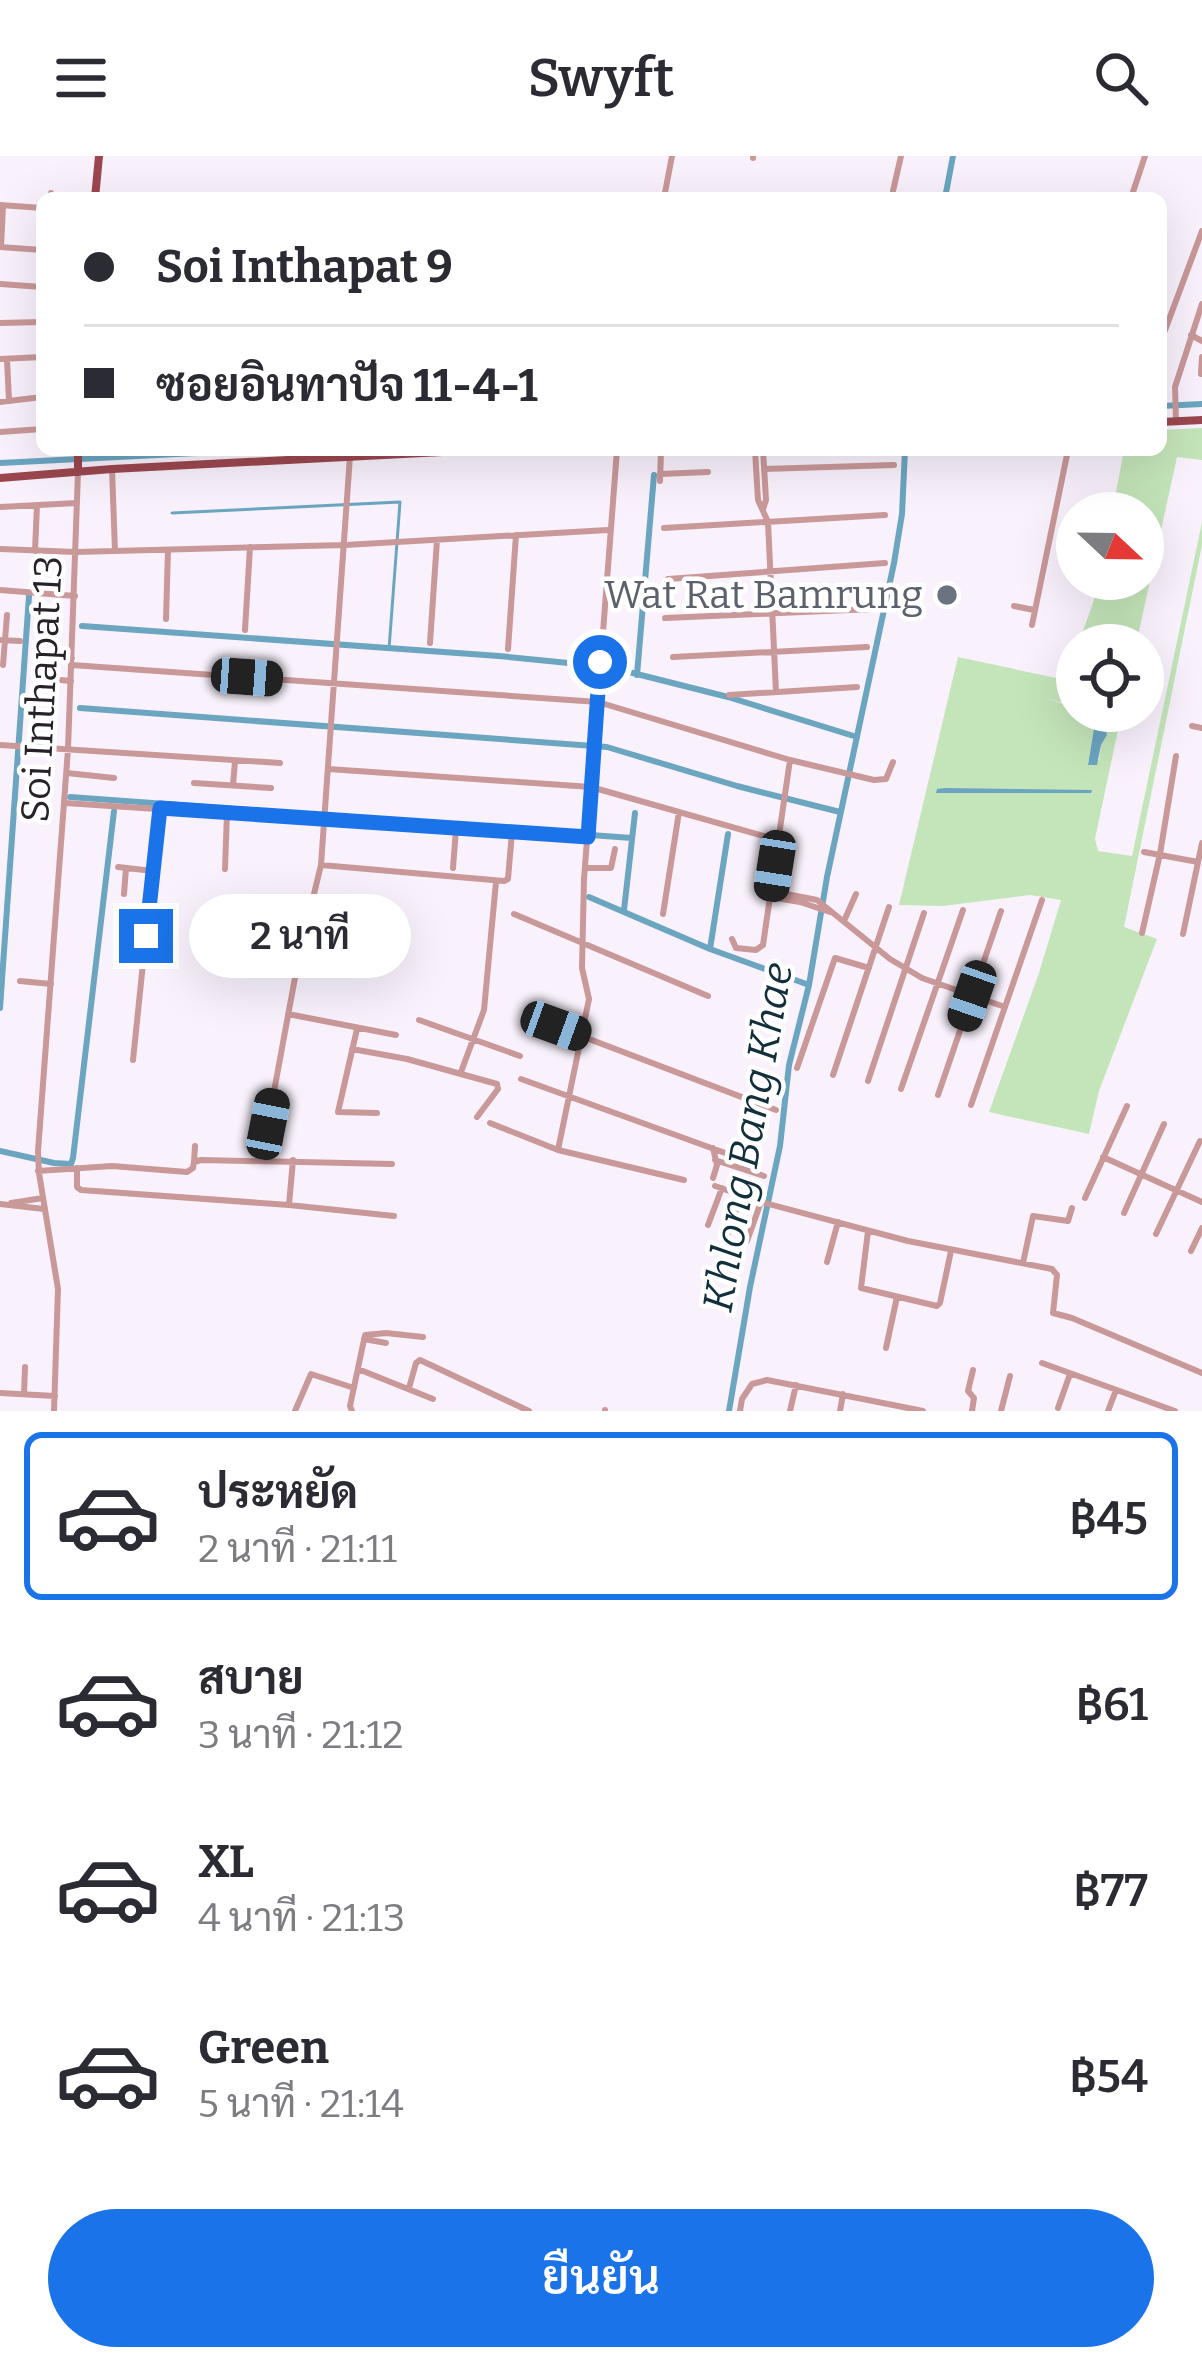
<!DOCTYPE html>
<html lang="th">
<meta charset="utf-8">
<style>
body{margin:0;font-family:Bitter,Sarabun,serif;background:#f2f2f3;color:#2b2b33;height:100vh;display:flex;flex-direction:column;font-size:45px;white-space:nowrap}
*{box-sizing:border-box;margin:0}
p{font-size:39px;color:#7c7c81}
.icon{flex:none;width:66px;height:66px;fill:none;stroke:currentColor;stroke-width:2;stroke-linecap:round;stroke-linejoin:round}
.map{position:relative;height:1255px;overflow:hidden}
.sheet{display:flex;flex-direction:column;background:#fff;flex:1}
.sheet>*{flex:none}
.hud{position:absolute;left:36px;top:36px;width:1131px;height:264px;border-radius:18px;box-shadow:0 12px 48px #0002;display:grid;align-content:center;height:264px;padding:0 48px;background:#fff}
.needle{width:78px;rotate:112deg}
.buttons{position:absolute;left:1056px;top:336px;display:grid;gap:24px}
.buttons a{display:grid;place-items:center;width:108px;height:108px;border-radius:50%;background:#fff;box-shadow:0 12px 48px #0002;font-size:60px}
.end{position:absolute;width:54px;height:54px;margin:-27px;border:15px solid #1a73e8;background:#fff;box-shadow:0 0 0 6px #fff}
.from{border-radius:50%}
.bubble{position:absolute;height:84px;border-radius:42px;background:#fff;box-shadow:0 12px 48px #0002;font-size:39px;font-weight:600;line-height:84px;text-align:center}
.car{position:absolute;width:36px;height:72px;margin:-36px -18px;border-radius:15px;box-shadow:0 0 9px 3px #0007;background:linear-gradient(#222 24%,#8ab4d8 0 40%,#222 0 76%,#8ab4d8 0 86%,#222 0)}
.hud b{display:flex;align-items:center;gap:42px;height:114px;font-size:45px}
.hud b+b{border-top:3px solid #e1e1e2}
.hud i{width:30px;height:30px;background:#2b2b33}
ul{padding:21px 0 0;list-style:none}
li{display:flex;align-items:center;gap:36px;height:168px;margin:0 24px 18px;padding:0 24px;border:6px solid transparent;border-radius:18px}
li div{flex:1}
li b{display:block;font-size:45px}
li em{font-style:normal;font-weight:600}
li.current{border-color:#1a73e8}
li>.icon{width:108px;height:108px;stroke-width:1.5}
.button{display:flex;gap:24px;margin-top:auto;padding:24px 48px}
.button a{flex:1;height:138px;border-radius:72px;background:#1a73e8;color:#fff;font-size:48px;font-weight:600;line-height:138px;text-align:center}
header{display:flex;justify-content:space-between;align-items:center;height:156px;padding:0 48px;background:#fff;font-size:54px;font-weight:600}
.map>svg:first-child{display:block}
.green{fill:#c4e5ba}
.water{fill:#6ba5c0}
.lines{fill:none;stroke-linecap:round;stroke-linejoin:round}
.stream{stroke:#6ba5c0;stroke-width:3}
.canal{stroke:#6ba5c0;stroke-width:6}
.minor{stroke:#c99899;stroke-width:6}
.major{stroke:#9c474f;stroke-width:8}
.route{stroke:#1a73e8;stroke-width:15}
.worship-dot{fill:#6b7280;stroke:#fff;stroke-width:4.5}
.labels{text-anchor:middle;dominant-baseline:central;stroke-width:9;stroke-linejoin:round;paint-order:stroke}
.worship-label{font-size:39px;fill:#5b616d;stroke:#fff;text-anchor:end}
.street-label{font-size:39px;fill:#262228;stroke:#fff}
.water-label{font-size:42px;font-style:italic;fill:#122f3b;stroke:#fff}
</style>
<header><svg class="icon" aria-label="menu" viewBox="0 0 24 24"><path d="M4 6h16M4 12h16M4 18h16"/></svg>Swyft<svg class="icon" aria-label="search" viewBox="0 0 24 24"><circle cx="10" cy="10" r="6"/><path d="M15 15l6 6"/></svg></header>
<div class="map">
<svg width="1202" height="1255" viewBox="0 0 1202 1255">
<rect width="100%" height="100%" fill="#f9f2fd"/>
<path class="green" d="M1202,272V304L1177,301L1136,489H1078C1086,465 1094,449 1099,423H1143V357H1112L1124,294H1161V274Z
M1202,366V389L1124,771L1157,783L1099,935L1089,978L989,956L1039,817L1061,744L1030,739L943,750L899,749L958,501L1070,525L1077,492V551L1047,542L1096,560L1088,608L1099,604L1101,589L1107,579L1105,570L1110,559L1089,555H1122L1095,683L1098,695L1132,700Z"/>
<path class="water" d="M1082,555L1111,559L1109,567L1105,570L1107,579L1101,589L1097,609H1088L1096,560Z
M945,632L1092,634L1091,637H936L937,633Z"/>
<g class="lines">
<path class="stream" d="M172,357L400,346L389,493"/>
<path class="canal" d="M945,42L953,0
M1161,250L1202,248
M0,307L256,294
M82,470L499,500L609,511L728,541L857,581
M637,519L654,319
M80,552L607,591L737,630L840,656
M70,641L632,682
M589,741L710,793L809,829
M624,754L635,657
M710,793L728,678
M0,852L29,440
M0,995L54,1007L71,1008L73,1002L114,655
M729,1255L750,1131L780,990L789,909L809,829L827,721L894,407L902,358L905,294"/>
<path class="minor" d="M753,2V0
M893,35L901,0
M51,42V37
M664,42L672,0
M1131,42L1145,0
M0,49L42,52
M0,91L42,94
M1,91L3,50
M0,128L42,131
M0,167L42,166
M1191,179L1202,185
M1161,185L1202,75
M0,203L42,201
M7,203L9,245
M41,207L42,220
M1201,218L1202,201
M0,246L42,241
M1176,265L1175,231L1202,148
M0,276L42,273
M755,294L758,344L768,366L776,536
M763,294L766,344L763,353
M112,313L115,395
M764,313L894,309
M660,318L708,316
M660,325L661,294
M0,351L77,347
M664,372L885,359
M0,393L76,396L345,389L608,374
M35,395L37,349
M668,423L885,407
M0,434L75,440
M1014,450L1034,454
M665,462L874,453
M166,463L168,394
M1032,469L1068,294
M245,474L250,391
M0,484L20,485
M430,487L437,384
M508,493L516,379
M673,501L867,491
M3,509L7,459
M72,509L598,546L790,604L874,624L886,623L893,606
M71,525L50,523L48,516L51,508L72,502
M729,539L857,531
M1192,570L1202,572
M0,589L280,607
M328,613L591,631L778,684
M67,617L114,622
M194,627L271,632
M233,629L235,605
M65,647L588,681
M1144,696L1198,706
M321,709L504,725L508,723L512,676
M118,711L153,715
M453,712L456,673
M587,712H611L615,693
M225,713L227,657
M771,735L817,744L890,803L922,822L1005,851
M124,738L126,712
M770,741L800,746L830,756
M309,757L331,764H356
M514,758L708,840
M663,758L679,656
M844,765L856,738
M1142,777L1160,698L1176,600
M1183,778L1202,687
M732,783L736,792L756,794L763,789L790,604
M20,825L51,828
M288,858L396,879
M531,861L776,954
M419,864L520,900
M357,873L338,956L377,957
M352,893L407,903L497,928L498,933L477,961
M133,904L159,653
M797,912L835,802L869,812
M461,916L484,854L496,726
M833,919L889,751
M521,923L739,1002
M868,925L924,757
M901,933L963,754
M938,939L1001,755
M971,949L1042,744
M490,967L558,994L684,1024
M268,968L299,800L321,709L350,300
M558,994L589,843L582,812L584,723L617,294
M1103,1001L1202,1046
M715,1004L764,1020
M194,1006L195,990
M77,1012V1031L81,1034L289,1049L293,1004
M38,1015L112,1010L187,1016L193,1012L194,1006L201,1004L392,1008
M713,1022L717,1009L713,992
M715,1030L761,1046L908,1085L1052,1113L1057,1119L1053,1157L1072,1162L1202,1217
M1085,1042L1127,950
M11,1047L43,1042
M0,1048L44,1053
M289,1049L394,1060
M1124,1057L1164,968
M708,1069L722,1032
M868,1075L861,1132L937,1150L940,1147L951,1095
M728,1077L742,1039
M1156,1078L1200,985
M747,1085L761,1046
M1191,1095L1202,1072
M827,1106L838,1066
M1023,1107L1033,1060L1068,1065L1072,1052
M364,1183L386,1187
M886,1192L897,1141
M1042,1207L1175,1255
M358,1213L433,1243
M409,1232L416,1207L420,1204L529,1255
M0,1237L55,1240
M24,1238L25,1211
M1058,1252L1070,1218
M54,1255L58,1133L39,1017L38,995L68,593L78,316
M295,1255L311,1218L354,1232
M352,1255L350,1250L365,1179L386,1177L423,1181
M605,1255V1254
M740,1255L742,1243L752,1228L767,1224L923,1255
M790,1255L796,1229
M840,1255L843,1238
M972,1255L974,1242L968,1235L973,1214
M1001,1255L1010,1220
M1108,1255L1116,1234"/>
<path class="major" d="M95,42L99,0
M1161,266L1202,264
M78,316V294
M0,322L112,313L481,294"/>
</g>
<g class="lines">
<path class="route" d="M146,780L160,652L588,681L600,506"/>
</g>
<circle class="worship-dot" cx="947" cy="439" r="12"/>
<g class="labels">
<g class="worship-label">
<text x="923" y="439">Wat Rat Bamrung</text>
</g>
<g class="street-label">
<text transform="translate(42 533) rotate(-87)">Soi Inthapat 13</text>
</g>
<g class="water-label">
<text transform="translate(748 981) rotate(-80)">Khlong Bang Khae</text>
</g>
</g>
</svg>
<div class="buttons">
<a><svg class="needle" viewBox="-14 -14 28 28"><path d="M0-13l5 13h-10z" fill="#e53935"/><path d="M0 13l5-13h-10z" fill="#7c7c81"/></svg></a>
<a><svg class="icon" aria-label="locate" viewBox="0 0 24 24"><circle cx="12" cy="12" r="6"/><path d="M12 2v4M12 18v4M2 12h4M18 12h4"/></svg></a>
</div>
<i class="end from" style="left:600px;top:506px"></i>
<i class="end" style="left:146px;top:780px"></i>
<div class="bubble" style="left:189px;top:738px;width:222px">2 นาที</div>
<i class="car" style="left:247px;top:521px;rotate:94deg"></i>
<i class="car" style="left:775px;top:710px;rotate:189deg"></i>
<i class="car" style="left:972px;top:840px;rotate:199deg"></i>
<i class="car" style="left:556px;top:870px;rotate:110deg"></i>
<i class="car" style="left:268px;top:968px;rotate:11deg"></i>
<div class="hud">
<b><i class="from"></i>Soi Inthapat 9</b>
<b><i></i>ซอยอินทาปัจ 11-4-1</b>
</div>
</div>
<section class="sheet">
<ul>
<li class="current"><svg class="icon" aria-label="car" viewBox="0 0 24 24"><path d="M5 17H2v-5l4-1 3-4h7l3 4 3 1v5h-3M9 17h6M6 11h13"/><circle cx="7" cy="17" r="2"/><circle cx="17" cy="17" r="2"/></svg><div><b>ประหยัด</b><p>2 นาที · 21:11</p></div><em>฿45</em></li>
<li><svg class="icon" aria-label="car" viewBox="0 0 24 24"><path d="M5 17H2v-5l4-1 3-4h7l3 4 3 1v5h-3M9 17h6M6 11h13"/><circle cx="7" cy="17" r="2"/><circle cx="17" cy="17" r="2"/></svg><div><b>สบาย</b><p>3 นาที · 21:12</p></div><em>฿61</em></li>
<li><svg class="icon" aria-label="car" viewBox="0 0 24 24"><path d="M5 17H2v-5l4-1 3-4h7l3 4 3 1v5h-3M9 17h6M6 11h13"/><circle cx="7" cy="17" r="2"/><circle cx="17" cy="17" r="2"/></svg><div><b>XL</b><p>4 นาที · 21:13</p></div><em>฿77</em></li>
<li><svg class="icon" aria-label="car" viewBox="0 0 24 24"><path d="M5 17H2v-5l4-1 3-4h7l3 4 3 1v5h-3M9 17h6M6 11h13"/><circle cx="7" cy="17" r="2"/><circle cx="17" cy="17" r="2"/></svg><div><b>Green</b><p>5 นาที · 21:14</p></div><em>฿54</em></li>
</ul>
<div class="button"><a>ยืนยัน</a></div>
</section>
